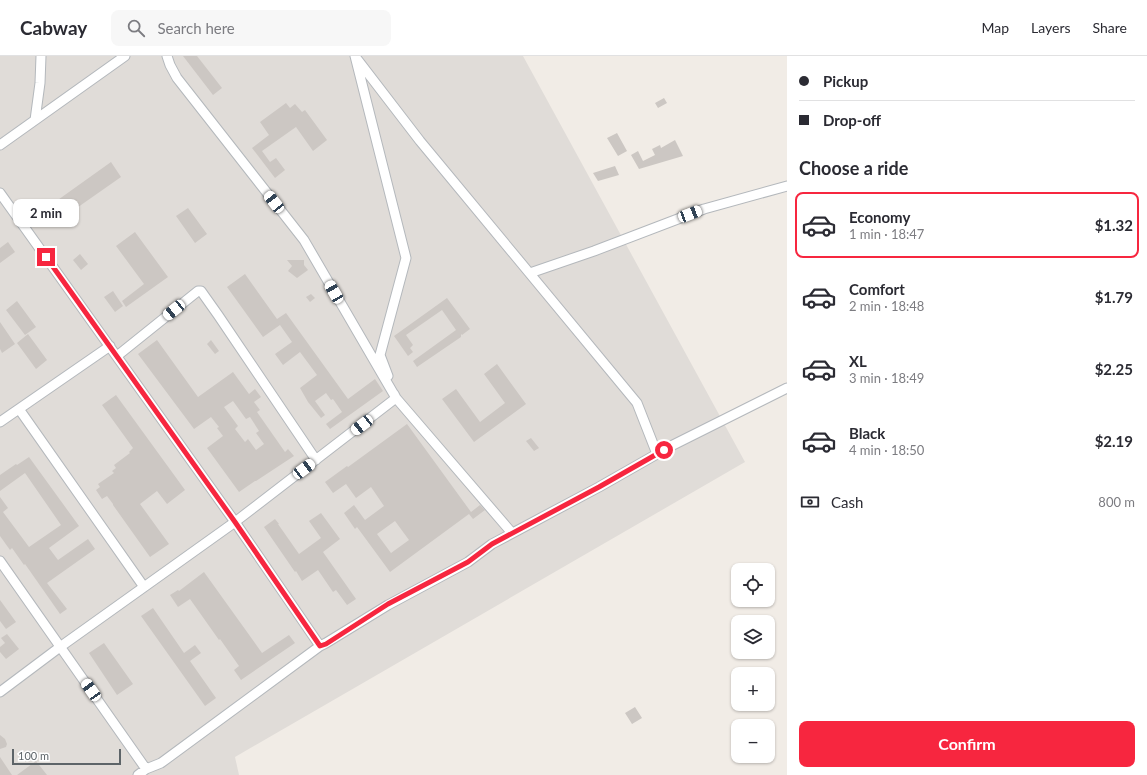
<!DOCTYPE html>
<meta charset="utf-8">
<style>
body{margin:0;font-family:Lato,sans-serif;background:#f7f7f7;color:#2b2b33;height:100vh;display:flex;flex-direction:column;font-size:15px;white-space:nowrap}
*{box-sizing:border-box;margin:0}
p{font-size:13px;color:#7c7c81}
.icon{flex:none;width:22px;height:22px;fill:none;stroke:currentColor;stroke-width:2;stroke-linecap:round;stroke-linejoin:round}
.map{position:relative;flex:1;overflow:hidden}
.drawer{display:flex;flex-direction:column;background:#fff;width:360px}
.drawer>*{flex:none}
.hud{display:grid;align-content:center;height:88px;padding:0 12px;background:#fff}
.fabs{position:absolute;left:731px;top:507px;display:grid;gap:8px}
.fabs a{display:grid;place-items:center;width:44px;height:44px;border-radius:8px;background:#fff;box-shadow:0 1px 3px #0004;font-size:20px}
.scale{position:absolute;left:12px;bottom:10px;width:109px;box-sizing:border-box;padding-left:4px;border:2px solid #5d6468;border-top:0;font-size:11px;line-height:14px;white-space:nowrap;color:#5d6468;-webkit-text-stroke:3px #fff;paint-order:stroke}
.end{position:absolute;width:18px;height:18px;margin:-9px;border:5px solid #f7263f;background:#fff;box-shadow:0 0 0 2px #fff}
.from{border-radius:50%}
.bubble{position:absolute;height:28px;border-radius:8px;background:#fff;box-shadow:0 1px 3px #0004;font-size:13px;font-weight:700;line-height:28px;text-align:center}
.car{position:absolute;width:12px;height:24px;margin:-12px -6px;border-radius:5px;box-shadow:0 0 3px 1px #0007;background:linear-gradient(#fff 24%,#345 0 40%,#fff 0 76%,#345 0 86%,#fff 0)}
.hud b{display:flex;align-items:center;gap:14px;height:38px;font-size:15px}
.hud b+b{border-top:1px solid #e1e1e2}
.hud i{width:10px;height:10px;background:#2b2b33}
ul{padding:0;list-style:none}
li{display:flex;align-items:center;gap:12px;height:66px;margin:0 8px 6px;padding:0 4px;border:2px solid transparent;border-radius:8px}
li div{flex:1}
li b{display:block;font-size:15px}
li em{font-style:normal;font-weight:700}
li.selected{border-color:#f7263f}
li>.icon{width:36px;height:36px;stroke-width:1.5}
h2{padding:0 12px;font-size:18px;line-height:48px}
.pay{display:flex;align-items:center;gap:10px;height:44px;padding:0 12px;font-size:15px}
.pay p{margin-inline-start:auto}
.cta{display:flex;gap:8px;margin-top:auto;padding:8px 12px}
.cta a{flex:1;height:46px;border-radius:8px;background:#f7263f;color:#fff;font-size:16px;font-weight:700;line-height:46px;text-align:center}
header{display:flex;align-items:center;gap:24px;box-sizing:border-box;height:56px;padding:0 20px;background:#fff;border-bottom:1px solid #e1e1e2}
header strong{font-size:19px}
nav{display:flex;gap:22px;margin-inline-start:auto;font-size:14px}
.search{width:280px;height:36px;background:#f7f7f7;display:flex;align-items:center;gap:10px;box-sizing:border-box;padding:0 14px;border-radius:8px;color:#7c7c81;font-size:15px}
main{display:flex;flex:1;min-height:0}
.map>svg:first-child{display:block}
.industrial{fill:#e0dcd8}
.building{fill:#ccc7c3;fill-rule:evenodd}
.lines{fill:none;stroke-linecap:round;stroke-linejoin:round}
.street-casing{stroke:#b4b8bc;stroke-width:11}
.street{stroke:#fff;stroke-width:9}
.route{stroke:#f7263f;stroke-width:5}
</style>
<header>
<strong>Cabway</strong>
<div class="search"><svg class="icon" aria-label="search" viewBox="0 0 24 24"><circle cx="10" cy="10" r="6"/><path d="M15 15l6 6"/></svg>Search here</div>
<nav><a>Map</a><a>Layers</a><a>Share</a></nav>
</header>
<main>
<div class="map">
<svg width="787" height="719" viewBox="0 0 787 719">
<rect width="100%" height="100%" fill="#f1ece6"/>
<path class="industrial" d="M0,0H523L745,406L235,701L239,719H0Z"/>
<path class="building" d="M183,0H197L222,32L213,39Z
M664,42L667,47L658,52L655,47Z
M286,47L290,52L295,48L302,56L305,54L327,84L313,95L296,71L262,95L270,106L276,102L285,114L275,122L252,92L269,79L260,66Z
M617,77L627,95L618,100L607,82Z
M675,84L683,100L639,113L631,99L638,95L643,105L655,99L652,93L660,89L661,92Z
M111,106L121,121L51,170L41,156Z
M615,110L619,119L598,125L593,117Z
M188,152L207,178L195,187L176,160Z
M135,176L168,221L126,251L122,245L144,228L116,190Z
M8,186L15,196L0,207V192Z
M80,198L88,208L81,214L73,204Z
M287,204H304V209L308,214L297,222L288,215L292,210Z
M245,218L277,263L286,257L348,343L375,323L383,335L330,373L326,368L342,356L333,343L331,344L326,337L315,345L325,359L321,362L308,346L300,332L317,319L300,296L283,309L275,298L292,286L280,269L263,281L227,231Z
M113,235L123,250L115,256L104,241Z
M311,238L315,242L310,246L306,241Z
M447,242L470,273L462,279L461,278V281L417,311L413,305L456,274L442,254L406,279L413,289L410,292L413,296L408,300L394,280Z
M17,245L36,271L25,279L6,254Z
M0,266L15,288L2,297L0,293Z
M28,278L47,304L36,313L17,287Z
M157,284L198,341L233,316L249,338L255,333L261,341L254,346L260,354L257,356L285,396L288,393L294,400L256,425H255L239,436L207,392L223,380L217,372L219,371L211,361L194,373L138,298ZM233,345L246,363L250,361L259,375L256,377L264,388L256,394L248,383L245,386L235,373L238,370L224,351Z
M211,284L219,295L215,298L207,288Z
M497,308L526,348L474,386L442,343L456,333L480,366L505,347L484,318Z
M116,339L185,434L167,448L157,435L140,448L169,488L150,501L113,449V448L107,440L102,443L96,434L100,431L98,428L114,417L112,415L116,412L114,409L130,397L129,396L133,392L102,349Z
M407,368L471,456L480,449L485,454L473,463L469,458L390,516L357,471L355,473L344,457L354,449L365,464L384,450L371,431L356,442L346,428L333,437L325,426L347,410L348,411ZM395,465L409,484L391,497L377,478Z
M531,382L539,392L534,395L526,385Z
M29,401L79,470L49,492L58,504L88,483L95,493L47,527L67,553L60,558L25,508L24,509L12,492L10,494L0,480V441L8,452L3,456L29,491L61,469L25,417L0,435V419L16,408L17,409Z
M321,457L340,483L323,496L356,543L347,549L336,534L333,536L318,514L302,525L296,515L295,516L264,471L275,463L279,468H278L299,498L321,482L309,465Z
M204,516L262,597L289,579L295,587L241,624L234,614L239,610L220,583L219,584L190,543L178,551L170,539L178,534L179,535Z
M0,544L16,566L6,573L0,565Z
M153,552L184,597L195,589L201,597L190,605L216,642L205,650L141,560Z
M7,578L19,593L6,603L0,596V591L5,587L1,582Z
M104,587L133,628L117,639L89,597Z
M635,651L642,662L632,668L625,657Z
M0,679L5,683L7,688L6,691L0,693Z
M0,701L12,719H0Z
M36,705L47,719H17Z"/>
<g class="lines">
<defs>
<path id="street" d="M355,0L406,202L380,299L388,320
M357,3L420,85L637,347L657,398
M35,64L40,27L41,0
M0,89L125,0
M0,137L235,466L320,590
M530,217L594,195L704,153L787,130
M117,300L198,235H201L218,259L316,404
M394,338L396,342L512,477
M19,353L144,531
M0,366L110,290
M0,505L146,713
M0,636L60,591L235,466L396,342L304,184L177,22L170,9L167,0
M138,719L146,713L161,707L320,590L326,587L388,549L468,506L492,488L599,431L671,390L787,332"/>
</defs>
<use href="#street" class="street-casing"/>
<use href="#street" class="street"/>
</g>
<g class="lines">
<path class="route" d="M46,201L235,466L320,590L326,588L388,548L468,506L492,488L599,431L664,394"/>
</g>
</svg>
<div class="fabs">
<a><svg class="icon" aria-label="locate" viewBox="0 0 24 24"><circle cx="12" cy="12" r="6"/><path d="M12 2v4M12 18v4M2 12h4M18 12h4"/></svg></a>
<a><svg class="icon" aria-label="layers" viewBox="0 0 24 24"><path d="M12 4l9 5-9 5-9-5zM3 14l9 5 9-5"/></svg></a>
<a>+</a>
<a>−</a>
</div>
<div class="scale">100 m</div>
<i class="end from" style="left:664px;top:394px"></i>
<i class="end" style="left:46px;top:201px"></i>
<div class="bubble" style="left:13px;top:143px;width:66px">2 min</div>
<i class="car" style="left:274px;top:146px;rotate:322deg"></i>
<i class="car" style="left:690px;top:158px;rotate:69deg"></i>
<i class="car" style="left:334px;top:236px;rotate:330deg"></i>
<i class="car" style="left:174px;top:254px;rotate:231deg"></i>
<i class="car" style="left:362px;top:369px;rotate:232deg"></i>
<i class="car" style="left:304px;top:413px;rotate:53deg"></i>
<i class="car" style="left:91px;top:634px;rotate:325deg"></i>
</div>
<section class="drawer">
<div class="hud">
<b><i class="from"></i>Pickup</b>
<b><i></i>Drop-off</b>
</div>
<h2>Choose a ride</h2>
<ul>
<li class="selected"><svg class="icon" aria-label="car" viewBox="0 0 24 24"><path d="M5 17H2v-5l4-1 3-4h7l3 4 3 1v5h-3M9 17h6M6 11h13"/><circle cx="7" cy="17" r="2"/><circle cx="17" cy="17" r="2"/></svg><div><b>Economy</b><p>1 min · 18:47</p></div><em>$1.32</em></li>
<li><svg class="icon" aria-label="car" viewBox="0 0 24 24"><path d="M5 17H2v-5l4-1 3-4h7l3 4 3 1v5h-3M9 17h6M6 11h13"/><circle cx="7" cy="17" r="2"/><circle cx="17" cy="17" r="2"/></svg><div><b>Comfort</b><p>2 min · 18:48</p></div><em>$1.79</em></li>
<li><svg class="icon" aria-label="car" viewBox="0 0 24 24"><path d="M5 17H2v-5l4-1 3-4h7l3 4 3 1v5h-3M9 17h6M6 11h13"/><circle cx="7" cy="17" r="2"/><circle cx="17" cy="17" r="2"/></svg><div><b>XL</b><p>3 min · 18:49</p></div><em>$2.25</em></li>
<li><svg class="icon" aria-label="car" viewBox="0 0 24 24"><path d="M5 17H2v-5l4-1 3-4h7l3 4 3 1v5h-3M9 17h6M6 11h13"/><circle cx="7" cy="17" r="2"/><circle cx="17" cy="17" r="2"/></svg><div><b>Black</b><p>4 min · 18:50</p></div><em>$2.19</em></li>
</ul>
<div class="pay"><svg class="icon" aria-label="cash" viewBox="0 0 24 24"><path d="M3 7h18v10H3z"/><circle cx="12" cy="12" r="2"/></svg>Cash<p>800 m</p></div>
<div class="cta"><a>Confirm</a></div>
</section>
</main>
